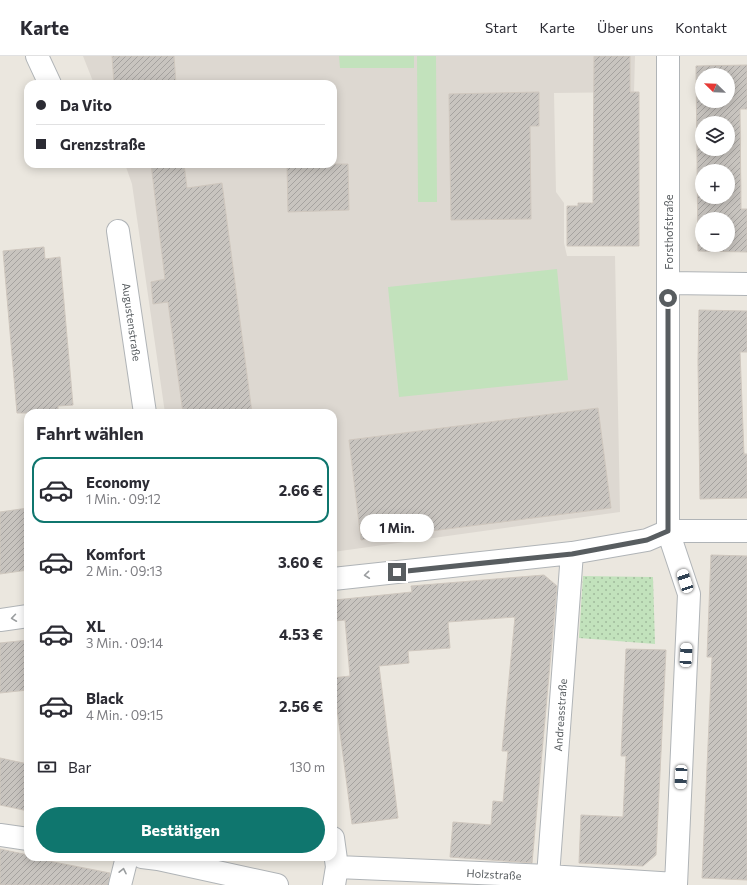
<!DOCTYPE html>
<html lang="de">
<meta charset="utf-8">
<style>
body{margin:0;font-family:Commissioner,sans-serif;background:#f2f2f3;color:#2b2b33;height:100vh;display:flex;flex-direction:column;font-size:15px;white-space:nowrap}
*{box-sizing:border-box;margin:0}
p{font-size:13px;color:#7c7c81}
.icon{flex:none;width:22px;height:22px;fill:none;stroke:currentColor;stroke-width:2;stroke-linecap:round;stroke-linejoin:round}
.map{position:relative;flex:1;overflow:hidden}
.panel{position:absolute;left:24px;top:353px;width:313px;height:452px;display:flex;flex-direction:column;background:#fff;border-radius:12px;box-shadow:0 2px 10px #0003}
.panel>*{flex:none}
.hud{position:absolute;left:24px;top:24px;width:313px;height:88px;border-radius:12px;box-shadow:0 2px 10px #0003;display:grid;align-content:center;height:88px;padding:0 12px;background:#fff}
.needle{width:26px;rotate:293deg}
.controls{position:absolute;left:695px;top:12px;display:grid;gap:8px}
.controls a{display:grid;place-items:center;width:40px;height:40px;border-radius:50%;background:#fff;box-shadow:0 2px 10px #0003;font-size:20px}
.end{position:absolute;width:18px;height:18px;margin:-9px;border:5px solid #585d60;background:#fff;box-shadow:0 0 0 2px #fff}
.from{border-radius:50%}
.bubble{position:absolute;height:28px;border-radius:14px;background:#fff;box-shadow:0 2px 10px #0003;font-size:13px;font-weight:700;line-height:28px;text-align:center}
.car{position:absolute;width:12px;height:24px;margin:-12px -6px;border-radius:5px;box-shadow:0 0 3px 1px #0007;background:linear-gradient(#fff 24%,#345 0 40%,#fff 0 76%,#345 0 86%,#fff 0)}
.hud b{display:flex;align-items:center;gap:14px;height:38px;font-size:15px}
.hud b+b{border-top:1px solid #e1e1e2}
.hud i{width:10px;height:10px;background:#2b2b33}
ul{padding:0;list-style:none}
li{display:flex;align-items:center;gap:12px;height:66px;margin:0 8px 6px;padding:0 4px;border:2px solid transparent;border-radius:12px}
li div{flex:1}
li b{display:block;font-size:15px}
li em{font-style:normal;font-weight:700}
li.current{border-color:#0f766e}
li>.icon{width:36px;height:36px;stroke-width:1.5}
h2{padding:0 12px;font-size:18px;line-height:48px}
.pay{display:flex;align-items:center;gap:10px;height:44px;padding:0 12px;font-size:15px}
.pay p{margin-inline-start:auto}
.action{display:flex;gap:8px;margin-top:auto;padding:8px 12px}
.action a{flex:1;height:46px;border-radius:24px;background:#0f766e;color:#fff;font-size:16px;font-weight:700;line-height:46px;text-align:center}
header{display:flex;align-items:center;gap:24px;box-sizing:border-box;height:56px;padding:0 20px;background:#fff;border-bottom:1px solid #e1e1e2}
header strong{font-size:19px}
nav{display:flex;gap:22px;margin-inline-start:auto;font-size:14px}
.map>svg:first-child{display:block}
.education{fill:#ddd8d1}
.park{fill:url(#park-dots)}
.garden{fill:#c2e2bc}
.building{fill:url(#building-hatch);stroke:#cfc7be;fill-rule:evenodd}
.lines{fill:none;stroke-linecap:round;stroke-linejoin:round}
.street-casing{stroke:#b0b4b7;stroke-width:24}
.street{stroke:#fff;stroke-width:22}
.oneway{stroke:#9b9ea0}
.route{stroke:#585d60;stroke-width:5}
.labels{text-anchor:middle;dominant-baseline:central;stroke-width:3;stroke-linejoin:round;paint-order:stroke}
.street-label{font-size:11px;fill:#585d60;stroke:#fff}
</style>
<header>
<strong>Karte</strong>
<nav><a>Start</a><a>Karte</a><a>Über uns</a><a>Kontakt</a></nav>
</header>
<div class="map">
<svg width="747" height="829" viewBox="0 0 747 829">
<defs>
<pattern id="park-dots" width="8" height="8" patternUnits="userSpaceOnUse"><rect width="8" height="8" fill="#c2e2bc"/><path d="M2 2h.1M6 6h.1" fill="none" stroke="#a0ba9c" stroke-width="1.8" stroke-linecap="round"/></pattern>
<pattern id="building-hatch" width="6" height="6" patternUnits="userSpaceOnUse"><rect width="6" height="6" fill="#c8c4bf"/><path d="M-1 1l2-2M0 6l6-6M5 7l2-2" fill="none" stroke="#a5a29f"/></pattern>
</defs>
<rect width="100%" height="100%" fill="#ebe7df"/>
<path class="education" d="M83,0H635L634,36L554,37L556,136L564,147V187L567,200H615L620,456L333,496V357H165L132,128L125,108H333V28H94Z"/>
<path class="park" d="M583,520L653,521L655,588L579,582Z"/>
<path class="garden" d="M339,0H414V12H340Z
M417,0H436L437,146H418Z
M557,213L568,324L399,341L388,231Z"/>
<path class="building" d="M112,0H174L176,28H114Z
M594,0H630V36H639V190H567V150H578V147H593Z
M747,9V53H740L741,153H747V196L698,195L696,10ZM702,19H728V45H702ZM702,67H728V93H702ZM702,115H728V141H702ZM702,163H728V189H702Z
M539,36V70H530L531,163L451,164L449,38Z
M151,108H184L187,132L222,127L252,357H183L168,246L153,248L151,226L165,223Z
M287,108H348L349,154L288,156Z
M44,191L45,203L60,201L73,349L58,350V357H17L3,195Z
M699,254L747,255V296H740L744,398H747V442L700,443L698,305Z
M598,352L611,452L361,484L349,384Z
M28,452V514L0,518V456Z
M711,499L747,500V824L702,822L712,601H707Z
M544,519L557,530L532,807L450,801L453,766L491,769L493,745L503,746L508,695H502L515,561L448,566L450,592L408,595L409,607L379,610L398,762L352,768L333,622L350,620L345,564L334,565L335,544L412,536L411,530Z
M28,584V634L0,637V587Z
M626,593L666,594L656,799L643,810L579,807L581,759L623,761L626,700H621Z
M0,702L28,708V755L0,749Z
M0,793L28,799V801L110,817L108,829H0Z"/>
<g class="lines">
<defs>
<path id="street" d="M37,0L50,28
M668,0V475L689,538L676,829
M118,175L145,357
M668,227L747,228
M333,523L572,497L647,484L668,475H747
M0,564L28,560
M0,779L28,783
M333,782L337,811L334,829
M142,801L158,803L277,829
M337,811L548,820L676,828
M548,820L572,497
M120,829L127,801"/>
</defs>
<use href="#street" class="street-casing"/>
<use href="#street" class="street"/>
</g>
<defs><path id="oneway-chevron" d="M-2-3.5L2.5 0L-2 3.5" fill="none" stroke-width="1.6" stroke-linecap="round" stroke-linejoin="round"/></defs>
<g class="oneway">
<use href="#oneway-chevron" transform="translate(367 519) rotate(174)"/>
<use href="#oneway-chevron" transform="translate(14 562) rotate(172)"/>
<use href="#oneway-chevron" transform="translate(123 815) rotate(-78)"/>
</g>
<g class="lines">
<path class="route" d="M397,516L572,498L647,484L668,475V242"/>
</g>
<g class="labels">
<g class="street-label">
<text transform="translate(668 176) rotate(-90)">Forsthofstraße</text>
<text transform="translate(132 266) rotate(82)">Augustenstraße</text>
<text transform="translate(560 659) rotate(-86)">Andreasstraße</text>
<text transform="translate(494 818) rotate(3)">Holzstraße</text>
</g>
</g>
</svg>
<div class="controls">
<a><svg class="needle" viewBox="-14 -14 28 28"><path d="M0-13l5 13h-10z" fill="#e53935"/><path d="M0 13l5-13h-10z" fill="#7c7c81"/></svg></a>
<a><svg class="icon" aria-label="layers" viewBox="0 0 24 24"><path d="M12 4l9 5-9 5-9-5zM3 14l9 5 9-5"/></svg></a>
<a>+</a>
<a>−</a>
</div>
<i class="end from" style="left:668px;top:242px"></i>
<i class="end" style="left:397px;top:516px"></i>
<div class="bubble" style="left:360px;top:458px;width:74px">1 Min.</div>
<i class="car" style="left:685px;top:525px;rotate:342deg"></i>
<i class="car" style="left:686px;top:599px;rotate:3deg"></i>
<i class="car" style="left:681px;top:721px;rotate:183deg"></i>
<div class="hud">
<b><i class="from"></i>Da Vito</b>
<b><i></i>Grenzstraße</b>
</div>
<section class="panel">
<h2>Fahrt wählen</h2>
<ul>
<li class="current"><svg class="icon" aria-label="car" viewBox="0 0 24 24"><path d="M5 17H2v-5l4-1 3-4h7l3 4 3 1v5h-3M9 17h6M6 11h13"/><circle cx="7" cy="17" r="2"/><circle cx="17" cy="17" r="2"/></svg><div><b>Economy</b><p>1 Min. · 09:12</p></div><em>2.66 €</em></li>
<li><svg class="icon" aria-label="car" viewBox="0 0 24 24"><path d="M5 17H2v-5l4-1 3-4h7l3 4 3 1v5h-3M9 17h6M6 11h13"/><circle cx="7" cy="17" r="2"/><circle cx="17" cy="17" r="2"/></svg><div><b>Komfort</b><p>2 Min. · 09:13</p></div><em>3.60 €</em></li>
<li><svg class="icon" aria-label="car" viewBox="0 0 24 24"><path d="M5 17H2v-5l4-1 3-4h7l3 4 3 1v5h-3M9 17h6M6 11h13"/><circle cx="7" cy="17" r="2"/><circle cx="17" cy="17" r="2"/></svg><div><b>XL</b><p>3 Min. · 09:14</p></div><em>4.53 €</em></li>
<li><svg class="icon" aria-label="car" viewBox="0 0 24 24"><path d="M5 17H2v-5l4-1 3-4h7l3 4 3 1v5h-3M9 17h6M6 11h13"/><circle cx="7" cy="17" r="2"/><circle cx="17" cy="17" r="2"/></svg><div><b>Black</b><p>4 Min. · 09:15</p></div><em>2.56 €</em></li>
</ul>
<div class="pay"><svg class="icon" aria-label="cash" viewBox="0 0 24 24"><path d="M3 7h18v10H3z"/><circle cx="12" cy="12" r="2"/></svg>Bar<p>130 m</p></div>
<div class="action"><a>Bestätigen</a></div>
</section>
</div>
